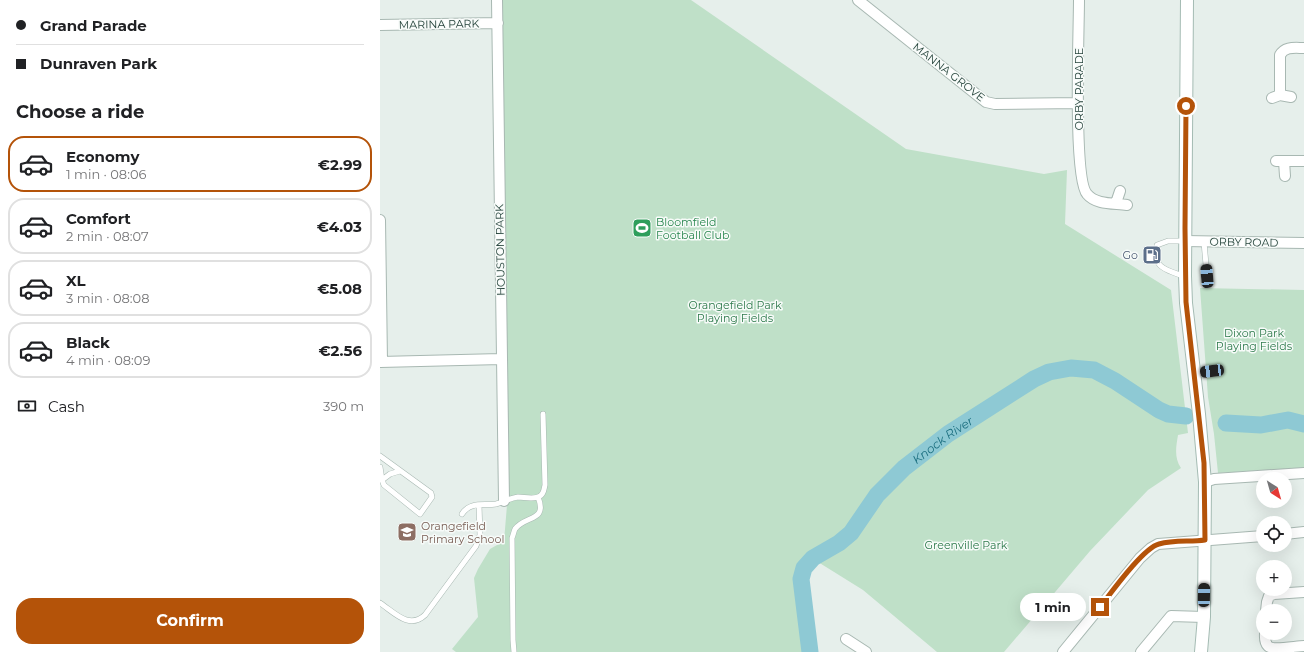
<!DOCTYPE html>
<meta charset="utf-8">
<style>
body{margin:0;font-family:Montserrat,sans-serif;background:#f6f6f6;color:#202124;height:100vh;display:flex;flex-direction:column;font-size:15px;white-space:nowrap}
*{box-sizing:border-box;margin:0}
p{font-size:13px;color:#757577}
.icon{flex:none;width:22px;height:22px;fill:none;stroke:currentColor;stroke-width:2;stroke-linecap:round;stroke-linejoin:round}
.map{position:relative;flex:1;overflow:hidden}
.side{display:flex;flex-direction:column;background:#fff;width:380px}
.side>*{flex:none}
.hud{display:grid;align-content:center;height:88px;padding:0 16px;background:#fff}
.needle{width:26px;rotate:143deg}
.tools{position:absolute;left:876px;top:472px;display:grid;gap:8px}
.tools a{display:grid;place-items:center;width:36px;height:36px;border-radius:50%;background:#fff;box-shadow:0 4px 16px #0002;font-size:20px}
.end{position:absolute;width:18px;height:18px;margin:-9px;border:5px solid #b45309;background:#fff;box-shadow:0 0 0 2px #fff}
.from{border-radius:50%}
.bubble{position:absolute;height:28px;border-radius:14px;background:#fff;box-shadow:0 4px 16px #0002;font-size:13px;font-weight:700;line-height:28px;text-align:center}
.car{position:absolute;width:12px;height:24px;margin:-12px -6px;border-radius:5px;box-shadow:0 0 3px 1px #0007;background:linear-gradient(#222 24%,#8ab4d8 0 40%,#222 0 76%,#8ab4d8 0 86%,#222 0)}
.hud b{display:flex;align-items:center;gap:14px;height:38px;font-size:15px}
.hud b+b{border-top:1px solid #e0e0e0}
.hud i{width:10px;height:10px;background:#202124}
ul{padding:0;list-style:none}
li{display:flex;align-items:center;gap:12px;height:56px;margin:0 8px 6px;padding:0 8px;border:2px solid #e0e0e0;border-radius:16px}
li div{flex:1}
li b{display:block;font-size:15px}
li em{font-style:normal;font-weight:700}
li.selected{border-color:#b45309}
li>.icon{width:36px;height:36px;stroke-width:1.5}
h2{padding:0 16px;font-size:18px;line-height:48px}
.pay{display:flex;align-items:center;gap:10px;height:44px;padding:0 16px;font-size:15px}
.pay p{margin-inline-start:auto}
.cta{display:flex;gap:8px;margin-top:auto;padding:8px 16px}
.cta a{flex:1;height:46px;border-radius:16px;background:#b45309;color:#fff;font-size:16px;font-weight:700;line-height:46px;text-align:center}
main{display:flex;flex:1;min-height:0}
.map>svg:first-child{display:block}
.green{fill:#bfe0c8}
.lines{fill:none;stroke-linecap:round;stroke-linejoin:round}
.river{stroke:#8ec9d4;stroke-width:17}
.lane-casing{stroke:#a8b8b2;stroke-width:6}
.street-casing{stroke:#a8b8b2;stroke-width:12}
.secondary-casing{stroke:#a4bbb3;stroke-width:14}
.lane{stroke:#fff;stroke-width:5}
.street{stroke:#fff;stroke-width:10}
.secondary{stroke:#fff;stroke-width:12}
.route{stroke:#b45309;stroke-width:5}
.labels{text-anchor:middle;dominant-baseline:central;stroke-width:3;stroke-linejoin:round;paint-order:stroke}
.street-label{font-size:11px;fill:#24423a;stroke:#f7fbf9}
.leisure-label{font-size:11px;fill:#27864d;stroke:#f7fbf9;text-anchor:start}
.service-label{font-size:11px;fill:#4e5e75;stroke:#f7fbf9;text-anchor:end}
.park-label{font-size:11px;fill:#2d7a4b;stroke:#f7fbf9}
.education-label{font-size:11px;fill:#785e54;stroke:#f7fbf9;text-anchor:start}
.water-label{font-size:12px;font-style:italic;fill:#1c6f80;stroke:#f7fbf9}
</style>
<main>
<section class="side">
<div class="hud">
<b><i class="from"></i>Grand Parade</b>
<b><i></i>Dunraven Park</b>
</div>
<h2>Choose a ride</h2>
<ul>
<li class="selected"><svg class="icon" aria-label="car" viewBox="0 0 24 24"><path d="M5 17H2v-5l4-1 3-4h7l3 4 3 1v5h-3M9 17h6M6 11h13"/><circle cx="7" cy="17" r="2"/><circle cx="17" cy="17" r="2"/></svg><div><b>Economy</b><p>1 min · 08:06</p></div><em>€2.99</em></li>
<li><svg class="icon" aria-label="car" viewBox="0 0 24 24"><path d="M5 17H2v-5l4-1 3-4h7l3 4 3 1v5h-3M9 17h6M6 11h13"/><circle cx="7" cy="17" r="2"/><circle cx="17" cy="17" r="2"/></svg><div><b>Comfort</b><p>2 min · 08:07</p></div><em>€4.03</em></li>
<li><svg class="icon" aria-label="car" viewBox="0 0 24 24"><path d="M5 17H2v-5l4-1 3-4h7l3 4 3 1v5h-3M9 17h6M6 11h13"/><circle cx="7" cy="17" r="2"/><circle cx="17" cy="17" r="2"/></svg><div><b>XL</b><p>3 min · 08:08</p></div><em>€5.08</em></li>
<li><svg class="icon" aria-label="car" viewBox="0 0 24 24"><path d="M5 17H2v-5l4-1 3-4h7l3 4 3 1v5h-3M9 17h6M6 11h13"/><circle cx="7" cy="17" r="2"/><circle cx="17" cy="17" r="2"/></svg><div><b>Black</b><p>4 min · 08:09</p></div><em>€2.56</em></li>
</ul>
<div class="pay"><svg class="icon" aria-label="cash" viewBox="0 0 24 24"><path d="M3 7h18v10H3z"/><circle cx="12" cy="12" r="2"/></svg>Cash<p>390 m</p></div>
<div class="cta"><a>Confirm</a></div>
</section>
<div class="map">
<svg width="924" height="652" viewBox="0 0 924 652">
<rect width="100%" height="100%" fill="#e6efeb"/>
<path class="green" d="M121,0H311L526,149L664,174L687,170L685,224L791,290L808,433L798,435C796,447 794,458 801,468L768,490L710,551L624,652H557L483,590L438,562L428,569L426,584L436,652H76L72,649L98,617L94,578L98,569L110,549L124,541L127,505Z
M820,288L924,290V468L838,473L834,434L828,397Z"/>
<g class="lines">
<g class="river">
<path d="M846,423L881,425L908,420L924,424"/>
<path id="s1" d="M430,652L421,579L424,568L433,558L459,543L471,533L497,495L524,468L568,434L654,379L669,372L691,368L714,370L735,381L779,410L788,414L806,416"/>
</g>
<defs>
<path id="lane" d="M824,242L827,276
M804,276C797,274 780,269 778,262C776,258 777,250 777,245L788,241H805
M815,373L840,370
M0,456L51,493L52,497L40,514L4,485L2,480L0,467
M2,480L10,474L20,471
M82,514C90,501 104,506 116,504C124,502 130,498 138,497C144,497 155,500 160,496C164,494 164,489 165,485L163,414
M0,603C14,612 29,630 45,615L96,546L100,535L99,505
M134,652L133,640L132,538C133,536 134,531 135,529C145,515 168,522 158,497"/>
<path id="street" d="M117,0L124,501
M478,0L606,102L615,104L698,103
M699,0C699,29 693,178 707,194C716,205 734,203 747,205
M0,25L118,23
M900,95V55C905,46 915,48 924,48
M892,98L900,95L911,97
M896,161H924
M904,161L905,176
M736,203L740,191
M0,220L2,362
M805,241L924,243
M0,362L121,359
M825,482L834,479L924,473
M905,534L924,532
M886,611L887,602L889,596L894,594L924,592
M885,633C885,637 884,642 888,646C893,651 916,646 924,646
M466,639L486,652
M683,652L760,558L771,548L778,544L883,536
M761,652L791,616L824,617"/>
<path id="secondary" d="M807,0L805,276L806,303L819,414L825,482L824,617L821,652"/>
</defs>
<use href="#lane" class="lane-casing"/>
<use href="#street" class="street-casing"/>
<use href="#secondary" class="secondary-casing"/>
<use href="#lane" class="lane"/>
<use href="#street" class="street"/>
<use href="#secondary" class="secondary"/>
</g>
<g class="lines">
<path class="route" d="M720,607C731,593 763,548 779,544C794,540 810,542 825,540L824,463L806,302L805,228L806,106"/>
</g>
<defs>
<symbol id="stadium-square" viewBox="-11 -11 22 22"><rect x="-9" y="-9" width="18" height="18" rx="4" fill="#2e9e5b" stroke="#f7fbf9"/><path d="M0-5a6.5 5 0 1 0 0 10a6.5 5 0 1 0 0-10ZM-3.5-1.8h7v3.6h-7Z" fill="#fff"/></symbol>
<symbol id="fuel-square" viewBox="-11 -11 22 22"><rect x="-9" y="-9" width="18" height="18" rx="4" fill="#5c6f8a" stroke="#f7fbf9"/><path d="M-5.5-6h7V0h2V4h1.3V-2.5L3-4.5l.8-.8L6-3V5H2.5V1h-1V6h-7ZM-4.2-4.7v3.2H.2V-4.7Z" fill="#fff"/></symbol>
<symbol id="school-square" viewBox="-11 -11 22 22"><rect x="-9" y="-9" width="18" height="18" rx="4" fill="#8d6e63" stroke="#f7fbf9"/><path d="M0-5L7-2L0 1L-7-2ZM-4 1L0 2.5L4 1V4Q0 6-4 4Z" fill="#fff"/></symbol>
</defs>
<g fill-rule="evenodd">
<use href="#stadium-square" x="251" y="217" width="22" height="22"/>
<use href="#fuel-square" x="761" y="244" width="22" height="22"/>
<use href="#school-square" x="16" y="521" width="22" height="22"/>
</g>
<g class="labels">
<g class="street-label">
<text transform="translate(59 24) rotate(-1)">MARINA PARK</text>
<text transform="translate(569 72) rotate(38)">MANNA GROVE</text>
<text transform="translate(699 89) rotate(-90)">ORBY PARADE</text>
<text transform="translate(864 242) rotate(1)">ORBY ROAD</text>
<text transform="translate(120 250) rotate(-91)">HOUSTON PARK</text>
</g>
<g class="leisure-label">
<text x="276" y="222">Bloomfield<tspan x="276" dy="13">Football Club</tspan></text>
</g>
<g class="service-label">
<text x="758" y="255">Go</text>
</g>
<g class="park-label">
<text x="355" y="305">Orangefield Park<tspan x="355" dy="13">Playing Fields</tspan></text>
<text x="874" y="333">Dixon Park<tspan x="874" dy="13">Playing Fields</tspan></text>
<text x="586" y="545">Greenville Park</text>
</g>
<g class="education-label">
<text x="41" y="526">Orangefield<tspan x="41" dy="13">Primary School</tspan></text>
</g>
<g class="water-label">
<text stroke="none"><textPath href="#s1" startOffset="276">Knock River</textPath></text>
</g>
</g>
</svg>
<div class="tools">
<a><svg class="needle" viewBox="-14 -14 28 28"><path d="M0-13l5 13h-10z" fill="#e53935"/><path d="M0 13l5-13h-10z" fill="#757577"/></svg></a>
<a><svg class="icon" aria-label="locate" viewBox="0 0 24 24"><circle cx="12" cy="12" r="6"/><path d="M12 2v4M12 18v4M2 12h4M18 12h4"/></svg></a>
<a>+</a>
<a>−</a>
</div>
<i class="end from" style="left:806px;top:106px"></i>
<i class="end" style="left:720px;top:607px"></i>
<div class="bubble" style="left:640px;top:593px;width:66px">1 min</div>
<i class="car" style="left:827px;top:276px;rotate:355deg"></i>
<i class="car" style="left:832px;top:371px;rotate:263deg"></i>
<i class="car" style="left:824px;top:595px;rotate:1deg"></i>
</div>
</main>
